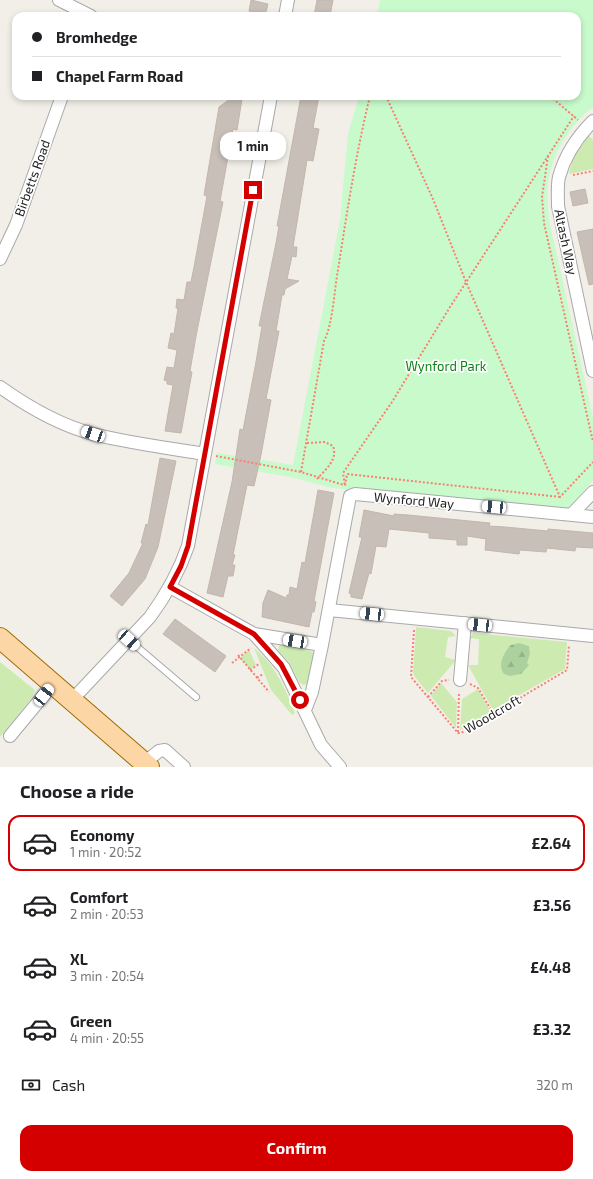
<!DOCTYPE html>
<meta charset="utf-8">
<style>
body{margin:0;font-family:"Exo 2",sans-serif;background:#f6f6f6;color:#202124;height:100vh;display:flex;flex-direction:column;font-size:15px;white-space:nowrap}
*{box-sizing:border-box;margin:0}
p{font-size:13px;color:#757577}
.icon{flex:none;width:22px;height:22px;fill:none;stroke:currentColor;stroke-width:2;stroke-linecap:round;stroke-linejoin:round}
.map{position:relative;height:767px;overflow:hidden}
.details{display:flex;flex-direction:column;background:#fff;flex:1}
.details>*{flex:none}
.banner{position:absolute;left:12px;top:12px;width:569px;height:88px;border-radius:12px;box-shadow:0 2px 6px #0003;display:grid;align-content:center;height:88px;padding:0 20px;background:#fff}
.end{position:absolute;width:18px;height:18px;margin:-9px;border:5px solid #d40000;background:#fff;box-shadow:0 0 0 2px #fff}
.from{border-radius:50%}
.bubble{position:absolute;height:28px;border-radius:12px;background:#fff;box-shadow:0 2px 6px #0003;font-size:13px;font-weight:700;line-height:28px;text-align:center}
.car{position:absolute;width:12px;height:24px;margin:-12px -6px;border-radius:5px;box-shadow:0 0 3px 1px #0007;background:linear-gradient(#fff 24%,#345 0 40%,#fff 0 76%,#345 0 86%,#fff 0)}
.banner b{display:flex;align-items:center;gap:14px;height:38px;font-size:15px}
.banner b+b{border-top:1px solid #e0e0e0}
.banner i{width:10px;height:10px;background:#202124}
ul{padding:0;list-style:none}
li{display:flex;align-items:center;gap:12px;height:56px;margin:0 8px 6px;padding:0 12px;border:2px solid transparent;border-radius:12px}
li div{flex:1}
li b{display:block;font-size:15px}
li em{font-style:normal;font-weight:700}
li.current{border-color:#d40000}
li>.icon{width:36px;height:36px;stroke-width:1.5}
h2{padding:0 20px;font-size:18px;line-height:48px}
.pay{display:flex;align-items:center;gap:10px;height:44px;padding:0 20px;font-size:15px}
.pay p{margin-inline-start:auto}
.cta{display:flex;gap:8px;margin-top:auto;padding:8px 20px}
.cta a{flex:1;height:46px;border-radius:12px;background:#d40000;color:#fff;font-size:16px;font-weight:700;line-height:46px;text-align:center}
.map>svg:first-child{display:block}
.grass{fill:#cdebb0}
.forest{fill:url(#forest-firs)}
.park{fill:#c8facc}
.building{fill:#c7bfb8;stroke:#c4b6ab}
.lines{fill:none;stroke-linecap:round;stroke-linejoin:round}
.service-casing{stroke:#a9a9a9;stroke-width:8}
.minor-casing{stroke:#a9a9a9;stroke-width:14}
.primary-casing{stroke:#a06b00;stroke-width:22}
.path{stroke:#fa8072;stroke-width:2;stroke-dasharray:2 2;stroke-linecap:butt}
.service{stroke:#fff;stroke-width:6}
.minor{stroke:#fff;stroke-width:12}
.primary{stroke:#fcd6a4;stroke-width:20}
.route{stroke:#d40000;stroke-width:5}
.labels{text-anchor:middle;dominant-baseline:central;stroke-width:3.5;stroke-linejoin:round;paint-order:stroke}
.street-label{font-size:13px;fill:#222;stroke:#fff}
.park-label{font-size:13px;fill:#0c8416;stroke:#fff}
</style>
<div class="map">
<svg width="593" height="767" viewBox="0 0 593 767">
<defs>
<pattern id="forest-firs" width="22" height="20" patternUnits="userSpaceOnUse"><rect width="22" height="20" fill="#add19e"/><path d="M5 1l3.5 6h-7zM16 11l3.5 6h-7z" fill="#95b388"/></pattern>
</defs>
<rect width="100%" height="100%" fill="#f2efe9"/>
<path class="grass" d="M588,135L593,140V169L569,174L574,155Z
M416,627L451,631L456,636L448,637L445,657L456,660L428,693L414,676L413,672Z
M473,633L567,642L565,669L493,710L468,665H478L479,639L470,638Z
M280,643C293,645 309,645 316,657L309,684L303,685L299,682L289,662L278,650Z
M254,648C276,666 285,688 295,713L292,715L271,690Z
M249,650L256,665L250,669L240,658Z
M0,662L35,690L31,699L0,737Z
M441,683L457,702L456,728L431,696Z
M478,689L491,712L460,730L462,699Z"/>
<path class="forest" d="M519,643L529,646L530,654L527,663L529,665L521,674L510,676L504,674C497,665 504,652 511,645Z"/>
<path class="park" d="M380,0H593V107C572,123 554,150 549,177C546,192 548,208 550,224L593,417V480L569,509L332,488L290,477L215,464L217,453L293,465L340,220L348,134L359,96H577V16H377Z"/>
<path class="building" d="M251,0L268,4L265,16H252L253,12L249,11Z
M317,0H333L330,16H314Z
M234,96H242V99L237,130L233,129L220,201L223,202L196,336L190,371L192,372L181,433L165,431L173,385L167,384V381L164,380L167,367L174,368L177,350L168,348L171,333L174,334L178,308H176L177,299L184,300L187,282H191L194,267L207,196L204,195L219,107Z
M301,96H319L313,128L319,129L313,161L307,160L293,247H297L296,257L292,256L287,279L299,281L285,289L284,295H282L276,331H279L266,399L271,400L261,455L254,486L247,485L233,555H235L232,565H235L233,576H228L223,597L207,593L232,482L240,429L243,430L256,362L262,326H259L276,243L279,226H277Z
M585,189L588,203L573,206L570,192Z
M593,229V284L589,285L577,232Z
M160,458L176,461L158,547L145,579L122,606L110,596L129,573L143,543H141L146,524L148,525Z
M318,490L334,493L314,601L316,602L314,612H312L309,627L262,617L263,603L268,590L286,598L287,595H289L290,587L297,589L302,562L305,563Z
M364,510L394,516V514L408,515L490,523L489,526L505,527L548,531V529L593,533V548L576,547L575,551L547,548L546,552L520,550L519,554L485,550L486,539L467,536V545H457V540L429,538V533L389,529L386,547L376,546L371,574L369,573L362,599L351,597V594L349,593L362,537H359Z
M175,619L226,656L215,672L163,634Z"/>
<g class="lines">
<defs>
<path id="service" d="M129,640L196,697"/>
<path id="minor" d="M59,0L91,16
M285,16L288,0
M593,121C577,137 565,155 559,177C557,186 558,197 558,206L593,371
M0,259L16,225L62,96
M0,387C28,407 59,425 93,434C129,443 168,448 205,454
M572,514L593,492
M170,587L254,634L284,668L321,745L340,767
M329,610L593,636
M254,634L322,645
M460,680L465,623
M71,701L150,617C166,595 179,572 188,546L271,96
M305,710L312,692L322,645L350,496L355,494L593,517
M10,736L53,684
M144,763L159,751L165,750L184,767"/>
<path id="primary" d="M0,638L149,767"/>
</defs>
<use href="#service" class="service-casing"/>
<use href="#minor" class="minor-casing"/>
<use href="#primary" class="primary-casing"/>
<path class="path" d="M386,96L433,199L466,282L560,497L593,462
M550,96L578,120
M548,156L542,197L544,223L593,442
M573,175L593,171
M307,443L325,442L333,446C338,460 326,469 317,479
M216,456L301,472L344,485
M301,472L324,341C333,324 334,291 338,270C347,212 356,153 370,96
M560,497L347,474L345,486L343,473L392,402L450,307L574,116
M414,630L411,677L458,733H461L567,670L569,645
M238,655L269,692
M232,663L251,648
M250,670L259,664
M257,678L263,674
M470,684L478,688L493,713
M428,697L442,681L449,680
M458,732L459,692"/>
<use href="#service" class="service"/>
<use href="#minor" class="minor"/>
<use href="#primary" class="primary"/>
</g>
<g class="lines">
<path class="route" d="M253,190L188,546L181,566L170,587L254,634L281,664L300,700"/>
</g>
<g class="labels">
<g class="street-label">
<text transform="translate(32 178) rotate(-70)">Birbetts Road</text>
<text transform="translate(566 242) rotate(78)">Altash Way</text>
<text transform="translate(414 500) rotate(5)">Wynford Way</text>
<text transform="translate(492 714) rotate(-30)">Woodcroft</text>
</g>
<g class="park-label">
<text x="446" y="366">Wynford Park</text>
</g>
</g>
</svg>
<i class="end from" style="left:300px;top:700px"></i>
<i class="end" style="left:253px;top:190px"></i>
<div class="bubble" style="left:220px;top:132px;width:66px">1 min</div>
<i class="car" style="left:93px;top:434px;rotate:290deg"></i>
<i class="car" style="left:494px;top:507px;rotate:275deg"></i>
<i class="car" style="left:372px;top:614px;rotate:276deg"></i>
<i class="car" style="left:480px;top:625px;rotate:276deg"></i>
<i class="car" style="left:129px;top:640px;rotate:132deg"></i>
<i class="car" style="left:295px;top:641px;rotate:280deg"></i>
<i class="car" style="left:44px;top:695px;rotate:38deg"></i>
<div class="banner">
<b><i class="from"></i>Bromhedge</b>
<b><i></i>Chapel Farm Road</b>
</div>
</div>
<section class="details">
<h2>Choose a ride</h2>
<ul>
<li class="current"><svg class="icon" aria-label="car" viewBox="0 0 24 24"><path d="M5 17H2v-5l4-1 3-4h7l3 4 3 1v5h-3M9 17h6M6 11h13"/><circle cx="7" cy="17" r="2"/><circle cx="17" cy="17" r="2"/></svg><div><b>Economy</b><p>1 min · 20:52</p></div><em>£2.64</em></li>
<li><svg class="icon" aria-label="car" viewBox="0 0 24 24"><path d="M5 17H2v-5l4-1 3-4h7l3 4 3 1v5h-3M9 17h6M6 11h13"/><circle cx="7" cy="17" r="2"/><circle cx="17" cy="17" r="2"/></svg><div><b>Comfort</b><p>2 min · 20:53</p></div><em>£3.56</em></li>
<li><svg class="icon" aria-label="car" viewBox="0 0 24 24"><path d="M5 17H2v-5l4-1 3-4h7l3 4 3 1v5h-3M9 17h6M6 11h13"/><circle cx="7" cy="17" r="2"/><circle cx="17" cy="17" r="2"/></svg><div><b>XL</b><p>3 min · 20:54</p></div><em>£4.48</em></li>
<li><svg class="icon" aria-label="car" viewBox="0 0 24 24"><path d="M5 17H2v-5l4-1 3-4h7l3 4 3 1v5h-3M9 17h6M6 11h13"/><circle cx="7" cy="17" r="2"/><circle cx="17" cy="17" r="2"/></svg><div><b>Green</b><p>4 min · 20:55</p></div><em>£3.32</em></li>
</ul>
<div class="pay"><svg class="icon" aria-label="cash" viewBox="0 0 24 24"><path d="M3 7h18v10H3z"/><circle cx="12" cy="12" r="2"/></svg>Cash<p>320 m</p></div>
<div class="cta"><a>Confirm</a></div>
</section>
